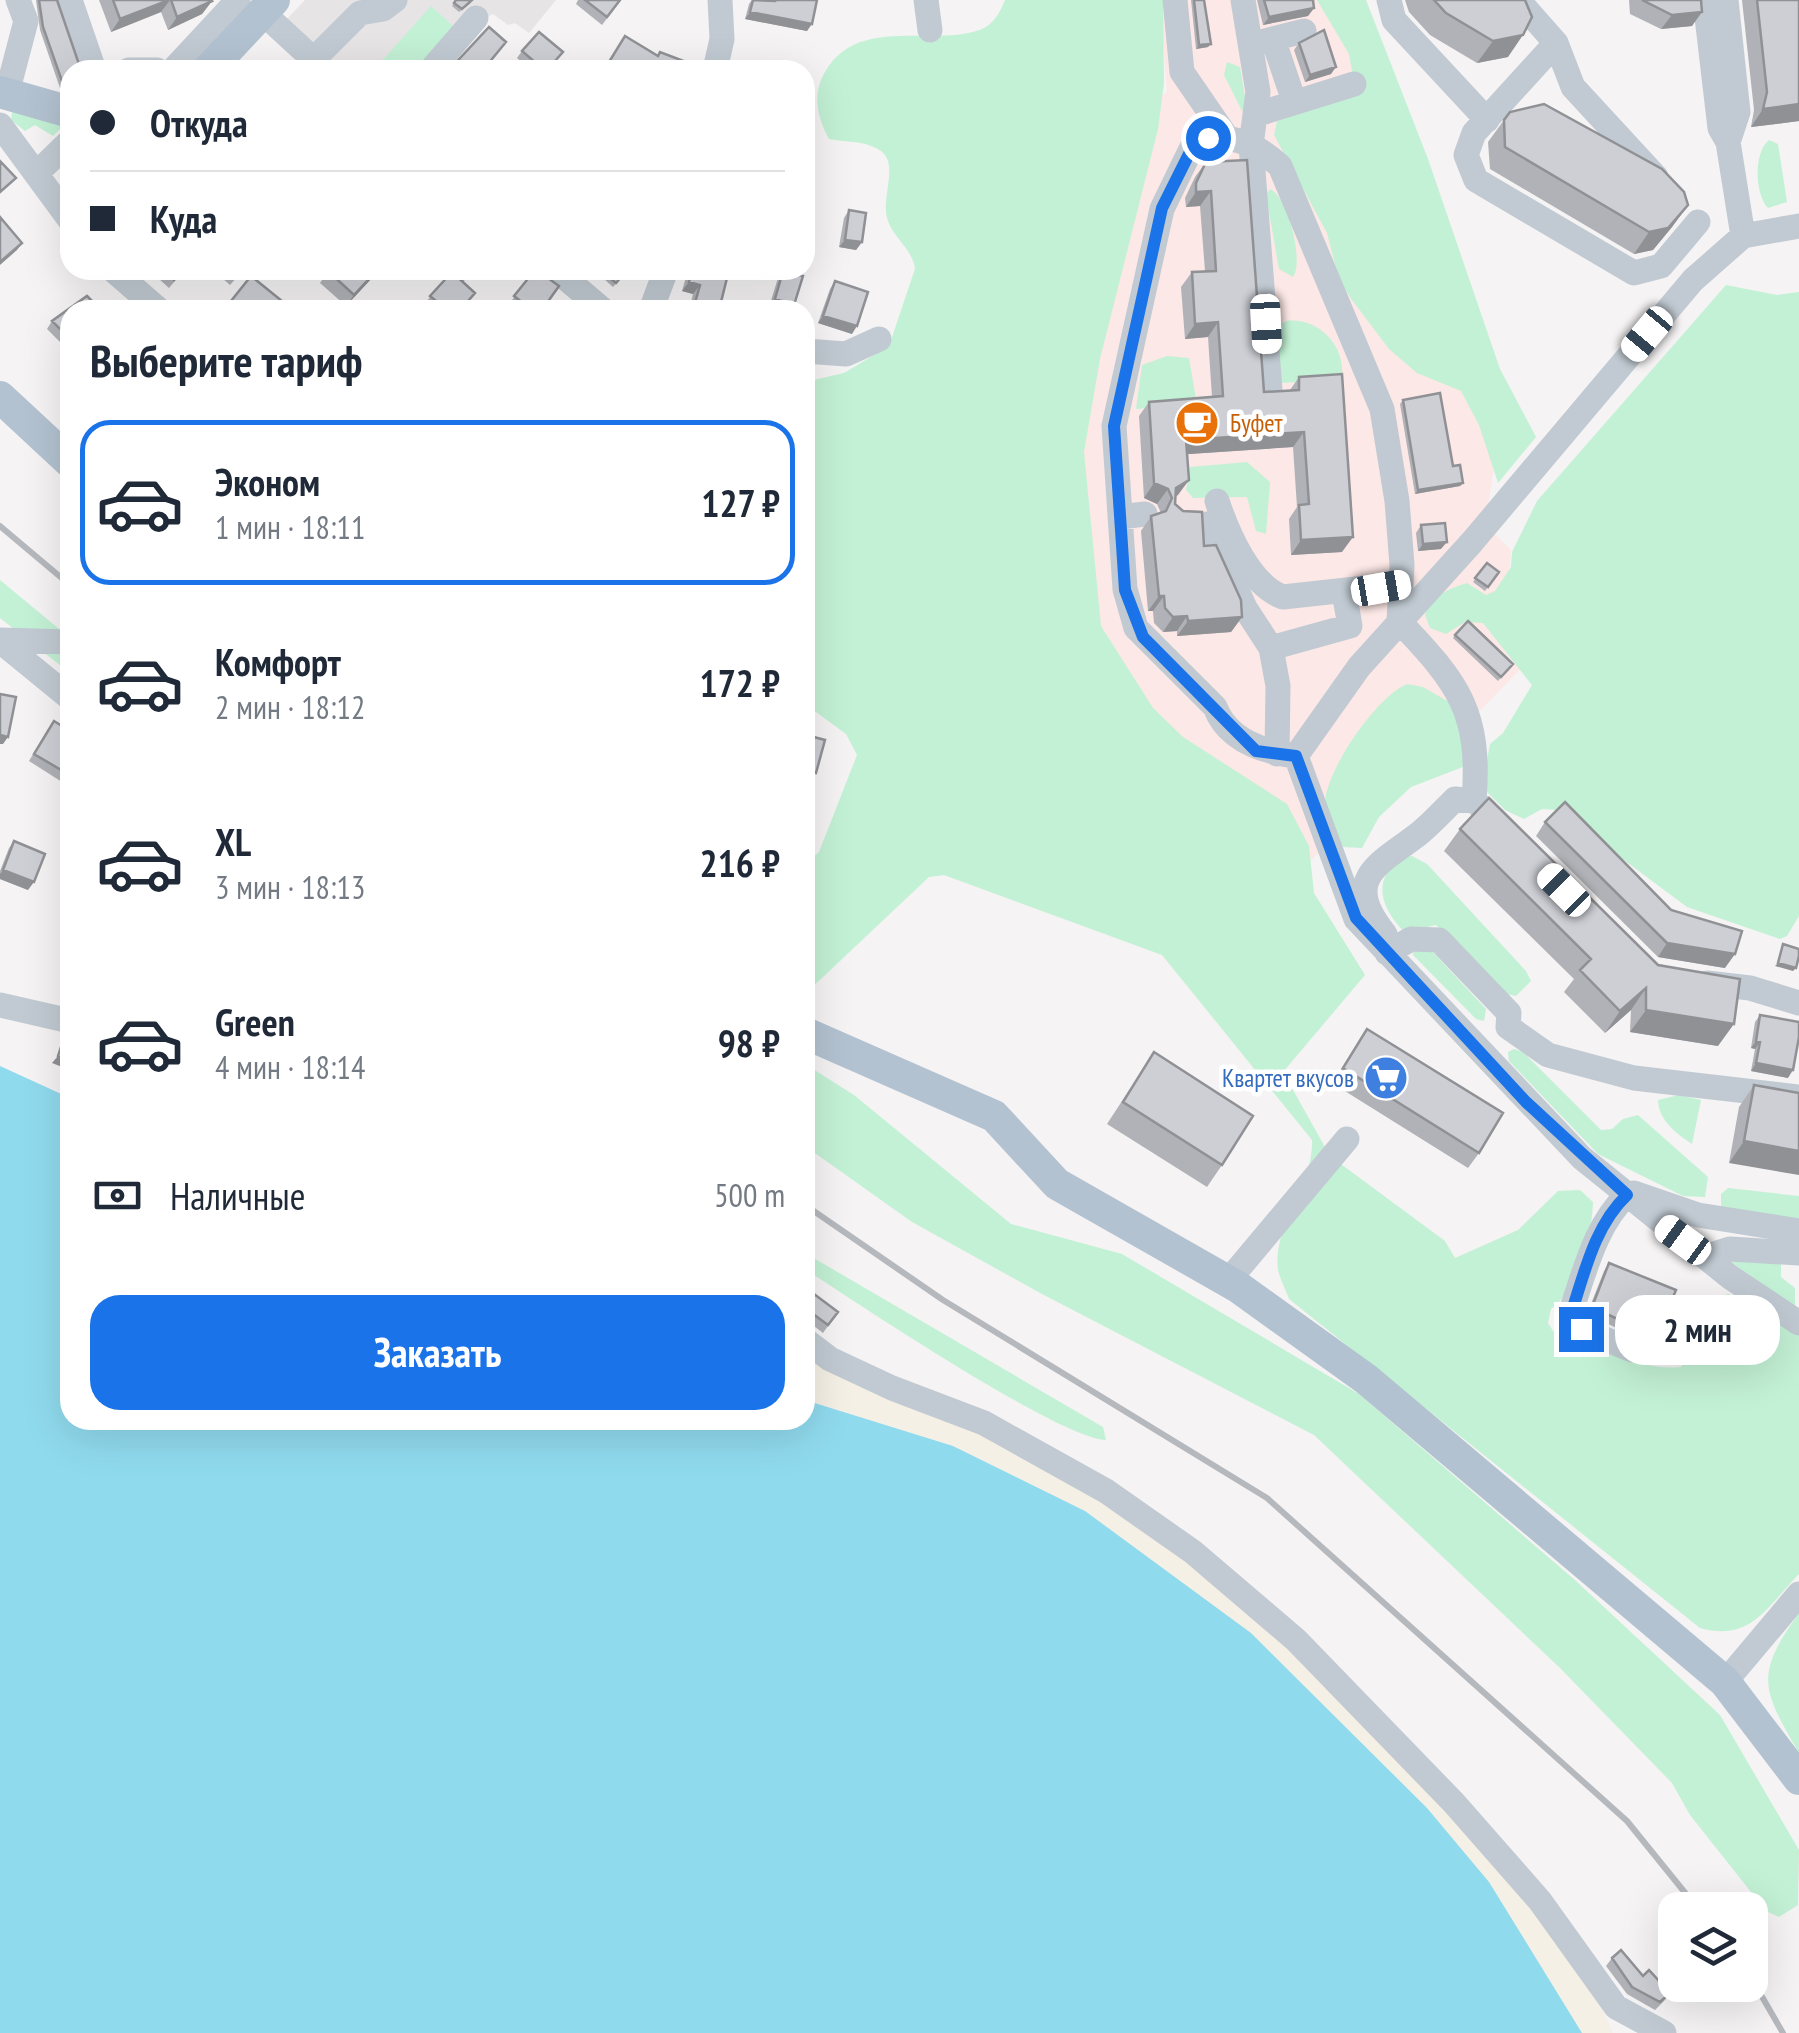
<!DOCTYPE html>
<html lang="ru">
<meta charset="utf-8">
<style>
body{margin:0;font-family:"PT Sans Narrow",sans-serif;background:#f6f6f7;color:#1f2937;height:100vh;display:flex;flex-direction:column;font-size:38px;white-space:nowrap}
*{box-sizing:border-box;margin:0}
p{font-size:32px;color:#747a83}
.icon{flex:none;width:55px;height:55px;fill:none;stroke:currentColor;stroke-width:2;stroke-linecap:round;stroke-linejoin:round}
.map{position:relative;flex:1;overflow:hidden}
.sheet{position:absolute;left:60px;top:300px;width:755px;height:1130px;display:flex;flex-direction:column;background:#fff;border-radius:30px;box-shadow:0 10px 40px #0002}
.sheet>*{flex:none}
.top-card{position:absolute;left:60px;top:60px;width:755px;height:220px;border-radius:30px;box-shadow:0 10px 40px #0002;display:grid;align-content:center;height:220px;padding:0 30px;background:#fff}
.fabs{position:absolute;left:1658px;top:1892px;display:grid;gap:20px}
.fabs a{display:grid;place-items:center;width:110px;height:110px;border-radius:20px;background:#fff;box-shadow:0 10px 40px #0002;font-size:50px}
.end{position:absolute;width:45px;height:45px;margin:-22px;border:12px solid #1a73e8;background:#fff;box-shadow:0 0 0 5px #fff}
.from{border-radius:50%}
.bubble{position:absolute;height:70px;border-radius:30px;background:#fff;box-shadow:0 10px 40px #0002;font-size:32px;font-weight:600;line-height:70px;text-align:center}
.car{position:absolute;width:30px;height:60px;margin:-30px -15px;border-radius:12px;box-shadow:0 0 8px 2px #0007;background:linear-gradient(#fff 24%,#345 0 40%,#fff 0 76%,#345 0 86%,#fff 0)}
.top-card b{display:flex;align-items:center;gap:35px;height:95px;font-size:38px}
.top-card b+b{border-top:2px solid #e0e1e3}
.top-card i{width:25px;height:25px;background:#1f2937}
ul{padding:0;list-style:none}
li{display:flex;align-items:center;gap:30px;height:165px;margin:0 20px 15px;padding:0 10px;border:5px solid transparent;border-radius:30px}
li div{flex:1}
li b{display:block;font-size:38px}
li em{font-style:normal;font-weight:600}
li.selected{border-color:#1a73e8}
li>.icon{width:90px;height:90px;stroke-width:1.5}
h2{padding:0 30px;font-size:45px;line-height:120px}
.pay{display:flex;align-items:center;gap:25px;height:110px;padding:0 30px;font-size:38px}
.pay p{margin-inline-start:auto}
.primary-button{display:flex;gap:20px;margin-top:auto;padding:20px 30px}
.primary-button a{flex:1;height:115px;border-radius:30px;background:#1a73e8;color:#fff;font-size:40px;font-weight:600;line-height:115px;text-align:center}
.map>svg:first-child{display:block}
.education{fill:#e6e4e5}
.medical{fill:#fce8e6}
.green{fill:#c3f1d5}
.sand{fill:#f5f0e5}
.water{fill:#90daee}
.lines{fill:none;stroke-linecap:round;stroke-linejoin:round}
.minor{stroke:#c1cad2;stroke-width:25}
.major{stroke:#b3c2d1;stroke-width:32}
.rail{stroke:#b5b8bd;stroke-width:6}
.wall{fill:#b0b2b7}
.shaded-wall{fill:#909195}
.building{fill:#cdcfd5;stroke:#909195;stroke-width:2.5}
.route{stroke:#1a73e8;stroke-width:12}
.labels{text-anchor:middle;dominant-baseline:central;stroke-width:9;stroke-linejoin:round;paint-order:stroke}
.food-label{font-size:25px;fill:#c56008;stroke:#fff;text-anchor:start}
.shop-label{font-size:25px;fill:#366cbe;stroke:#fff;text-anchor:end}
</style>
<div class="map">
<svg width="1799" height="2033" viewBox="0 0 1799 2033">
<rect width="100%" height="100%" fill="#f5f3f3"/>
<path class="education" d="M305,0H556L529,33L515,23L508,25L493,14L485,18L472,9L418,70H335L282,24Z"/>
<path class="medical" d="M1160,0H1344L1500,430L1485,525L1511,550L1506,608L1538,651L1472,719L1216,943L1071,845L1039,411L1124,122L1167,92Z"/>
<path class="green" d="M1005,0H1163L1164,83L1158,129L1100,359L1084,452L1101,626L1153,708L1183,737L1287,804L1309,846L1314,893L1365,975L1283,1072L1330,1156L1445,1241L1455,1258L1518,1230L1558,1191L1580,1190L1593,1202C1592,1235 1579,1289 1551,1309L1548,1323L1558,1339C1599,1344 1640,1372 1681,1367C1693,1344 1700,1297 1729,1294L1799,1333V1574C1766,1608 1751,1642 1700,1628L1289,1299C1286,1290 1280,1279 1278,1270C1272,1225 1314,1185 1312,1140L1162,955L944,875L929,877L805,994V865L819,852L857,755L846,734L805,704V382L844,373L889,346L915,269C913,250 894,238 888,221C879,197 903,160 876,148C863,141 844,142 829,139C819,121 813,99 821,80C851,11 934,49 982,29C994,24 1000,12 1005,0Z
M1317,0H1366L1428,159L1500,369L1536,437L1498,483L1479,425L1461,391L1417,373L1389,349L1352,300L1339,280L1327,233L1274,135L1277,121L1355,88L1349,54Z
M431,6L454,27L414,70H374Z
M1227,62L1240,67L1247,108L1242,111L1224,75Z
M13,106L67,122L53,136L35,125L25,131L11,120Z
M1769,140L1778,144L1787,202L1768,208C1755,195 1753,153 1769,140Z
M1270,189C1289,198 1304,263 1293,277L1279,269L1266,195Z
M1726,285L1777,295L1799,292V916L1787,936L1780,939L1687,907L1557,810L1542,809L1524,819L1505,810L1482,787L1490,744L1503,733L1532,685L1483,623L1465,622L1446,634L1430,628L1425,615C1431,596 1448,589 1467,583L1486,595L1495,591L1511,567L1512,552L1537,501Z
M1286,321C1317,317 1345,344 1342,376L1335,380L1281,383L1275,329Z
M1167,356L1189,358L1196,399L1182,406L1136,409L1142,365Z
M1247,462L1270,482L1266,534L1256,531L1247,497L1193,498L1186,490L1190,467Z
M0,580L70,638V673L0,618Z
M1407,684L1423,687L1456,706L1468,765L1411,787L1379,817L1362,848L1343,847C1336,836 1325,818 1325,804C1325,771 1377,696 1407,684Z
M1412,856L1427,864L1526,971L1531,981L1516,996L1502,993L1436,925L1404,932C1381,907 1372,883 1399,858Z
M1428,947L1486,1009L1484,1021L1476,1019L1413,955V951Z
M1514,1049L1523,1052L1601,1130L1612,1129L1623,1119L1638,1115L1708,1177L1705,1197L1683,1196L1598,1154L1509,1061L1508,1052Z
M805,1064L854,1095L1011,1224L1122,1254L1359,1394L1576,1581L1720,1715L1799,1850L1798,1905L1779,1917L1766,1911L1690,1815L1672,1783L1560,1668L1314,1435L1042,1294L912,1222L805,1146Z
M1679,1095L1701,1100L1692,1144C1676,1133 1659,1121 1658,1100Z
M1728,1188L1799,1196V1223L1721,1209V1194Z
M805,1253L1103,1427L1106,1440C1060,1439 854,1301 805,1269Z
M1781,1260V1277L1795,1288V1305L1790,1306L1730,1261Z
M1799,1613V1753C1762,1689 1754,1676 1799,1613Z"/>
<path class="sand" d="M805,1359L910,1394L1226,1569L1467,1814L1595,1993L1613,2033H1582L1085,1511L953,1446L805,1400Z"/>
<path class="water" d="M0,1066L70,1098V1420H805V1400L953,1446L1085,1511L1251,1633L1427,1808L1489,1882L1582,2033H0Z"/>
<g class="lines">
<path class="minor" d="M70,0L94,70
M926,0L930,30
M1175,0L1182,72L1226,136
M1243,0L1258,92L1251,145L1270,390
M1389,0L1394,20L1487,120
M1518,0L1556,43L1573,87L1656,177
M1705,0L1720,128L1728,142L1743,236
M1726,0L1738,112L1728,142
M262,12L325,70
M1273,39L1294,101
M1261,42L1304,31
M1556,43L1474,133L1466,155L1476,180L1634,273L1661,266L1698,222
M313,60L360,13L383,9L395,0
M129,70H157
M173,70L238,0
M431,70L476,18
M715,70L722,39L720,0
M7,93L26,21L18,0
M1258,114L1354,84
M0,125L70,220
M36,174L70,141
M113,270L159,310
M556,270L603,310
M651,310L666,270
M805,351L846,354L879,339
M1217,501C1228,534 1250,585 1283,597L1401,584
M1120,517L1145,514
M1207,524L1245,608L1271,648L1278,686L1277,754
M0,640L70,642
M0,641L70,698
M1271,648L1350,626L1344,592
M1296,756C1263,752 1228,741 1215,707L1136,628L1125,589L1114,426L1162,209L1194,143C1229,131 1253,142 1280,166L1382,409L1397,501L1402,565L1399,621C1459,684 1481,712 1474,801
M1296,756L1356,919L1582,1158L1730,1277L1799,1323
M1296,756L1359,667L1472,542L1693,280L1743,236L1799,226
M1385,934C1338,876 1383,863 1421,832C1433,822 1444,810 1455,799L1474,801L1485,810
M1387,953L1411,939L1439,940L1509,1013L1508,1027L1548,1055L1634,1078L1799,1097
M1707,983L1750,988L1799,1003
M0,1005L70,1021
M1634,1193L1698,1215L1799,1231
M1627,1195C1594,1226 1584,1275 1569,1317L1573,1326L1632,1350
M1708,1256L1730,1249L1799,1253
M1228,1281L1347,1139
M805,1340L830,1359L892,1388L984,1423L1106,1491L1193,1552L1296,1640L1454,1803L1540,1901L1616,2007L1664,2033
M1725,1682L1799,1594"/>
<path class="major" d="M208,70L274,0
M0,92L70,112
M0,397L70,462
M805,1033L994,1116L1057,1184L1238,1287L1366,1379L1725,1682L1799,1779"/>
<path class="rail" d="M0,526L70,585
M805,1205L943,1300L1267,1498L1627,1821L1699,1910
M1750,1976L1783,2033"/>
</g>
<path class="wall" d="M36,0H57L70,70V84L60,88L40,30Z
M99,0H211L212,1L202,14L168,30L161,12L111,32Z
M456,0L471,3L459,12L452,6Z
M578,0H621L602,25L576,4Z
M752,0H817L807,31L745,19L749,4Z
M1191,0H1204L1208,47L1196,49Z
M1257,0H1313L1314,8L1308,16L1263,25Z
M1405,0H1525L1508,57L1477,63L1430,35L1409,12Z
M1629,0H1701L1692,26L1661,29L1630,14Z
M1742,0H1799V121L1751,127L1754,110Z
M625,36L657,56L660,52L692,70H604Z
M1299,43L1331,74L1305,82L1294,50Z
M522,51L563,52L548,70H530L517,58Z
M1504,120L1688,205L1672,227L1653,250L1634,254L1490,169L1488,142Z
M1206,162L1264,392L1290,390L1299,377L1342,552L1291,555L1289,519L1297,507L1293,447L1187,454L1189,480L1175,496V504L1204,546L1242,617L1231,632L1177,636V631L1163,632L1154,623L1153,611H1148L1141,531L1151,516L1161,513L1157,504L1144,498L1139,416L1149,402L1212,397L1208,337L1185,339L1181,287L1192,272L1205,271L1200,206L1186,207L1185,198L1195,177Z
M849,210L862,242L856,250L839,247L844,218Z
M149,270H184L169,288Z
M213,270H243L230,285Z
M329,270L372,278L346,306L320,283Z
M449,270H474L463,282L470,300L461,310H433L425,303L452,272Z
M535,270L542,310H517L509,304Z
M594,270H628L613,287Z
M688,270H729L719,310H689L693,294L682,291Z
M783,271L794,305L791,310H780L769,307L778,278Z
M835,281L852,334L818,323L830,289Z
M70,310V352L47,329L52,321Z
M1403,400L1453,466L1463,483L1460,486L1415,494L1400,404Z
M1421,525L1441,549L1418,551L1416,533Z
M1487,563L1499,572L1485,591L1473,582Z
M1455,635L1513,664L1498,681L1453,638Z
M48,729L70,770L62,782L29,761Z
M1545,822L1671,910L1725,968L1658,957L1536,836Z
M1460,829L1658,965L1718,1046L1630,1032L1631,1010L1605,1033L1564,992L1574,979L1444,851Z
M14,841L28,890L0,879V871L9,848Z
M1760,1015L1788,1078L1751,1071L1755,1049L1751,1048L1755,1022Z
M1367,1029L1479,1153L1468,1168L1332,1083Z
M1154,1052L1222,1165L1207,1187L1107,1124Z
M1754,1085L1799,1093L1729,1163L1739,1107Z
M1609,1263L1664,1319L1672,1345L1667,1352L1587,1314L1604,1271Z
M805,1306L838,1312L823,1333L805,1319Z
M1612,1958L1670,1993L1664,2001L1655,2010L1627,1994L1606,1966Z"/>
<path class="shaded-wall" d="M170,0L161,12L111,32L120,19Z
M212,1L202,14L168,30L177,17Z
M1314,8L1308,16L1263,25L1269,17Z
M750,12L812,24L807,31L745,19Z
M1702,12L1692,26L1661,29L1672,15Z
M1523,35L1508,57L1477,63L1493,41Z
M1211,44L1208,47L1196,49L1199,45Z
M1336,67L1331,74L1305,82L1310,75Z
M1799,104V121L1751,127L1763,109Z
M1211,191L1200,206L1186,207L1196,192Z
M1688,205L1672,227L1653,250L1634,254L1649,232Z
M845,240L862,242L856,250L839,247Z
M22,243L17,250L0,265V262Z
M378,270L372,278L346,306L354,295Z
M689,282L700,285L693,294L682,291Z
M775,299L794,305L791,310H780L769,307Z
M823,316L857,326L852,334L818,323Z
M1218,322L1208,337L1185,339L1195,324Z
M1304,432L1293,447L1175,455L1186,440Z
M1189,480L1178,495L1171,499L1176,488Z
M1154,483L1168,489L1157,504L1144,498Z
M1463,483L1460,486L1415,494L1418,490Z
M1353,537L1342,552L1291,555L1301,540Z
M1447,542L1441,549L1418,551L1423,544Z
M1159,596H1164L1153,611H1148Z
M1187,616L1177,631L1163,632L1173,617Z
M1242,617L1231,632L1177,636L1188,621Z
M0,735L8,737L3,744H0Z
M805,770L816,773L810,781L805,779Z
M3,870L34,882L28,890L0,879V874Z
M1667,943L1735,954L1725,968L1658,957Z
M1778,963L1796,968L1793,971L1775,966Z
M1646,988L1631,1010L1605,1033L1620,1011Z
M1646,1010L1734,1024L1718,1046L1630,1032Z
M1756,1041L1760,1042L1755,1049L1751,1048Z
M58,1056L70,1061V1070L52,1063Z
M1756,1063L1793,1070L1788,1078L1751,1071Z
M1744,1141L1799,1151V1175L1729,1163Z"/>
<path class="building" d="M39,0H57L81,70H70V82L63,84L43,27Z
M113,0H169L120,19Z
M171,0H211L212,1L177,17Z
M456,0H472L462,9L454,3Z
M585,0H620L607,17Z
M753,0L775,1V0H817L812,24L750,12Z
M1194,0H1204L1211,44L1199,45Z
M1264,0H1313L1314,8L1269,17Z
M1434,0H1525L1532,17L1523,35L1493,41L1446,13Z
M1642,0H1701L1702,12L1672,15Z
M1757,0H1799V104L1763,109L1767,92Z
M489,27L506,42L483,70H449Z
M1324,30L1336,67L1310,75L1299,43Z
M539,32L563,52L547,70H544L522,51Z
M625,36L658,56L660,52L694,65L692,70H625L609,62Z
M1544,104L1662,169L1684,192L1688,205L1668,228L1649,232L1505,147L1504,120L1510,112Z
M1247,160L1264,392L1299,390V377L1342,374L1353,537L1301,540L1299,505L1309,504L1304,432L1186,440L1189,480L1176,488L1175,504L1183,511L1202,512L1204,546L1216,545L1241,600L1242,617L1188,621L1187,616L1173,617L1165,608L1164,596H1159L1151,516L1166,511L1172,498L1168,489L1154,483L1149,402L1223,396L1218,322L1195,324L1192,272L1216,271L1211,191L1196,192V183L1206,162Z
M0,161L16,178L0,192Z
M849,210L866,213L862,242L845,240Z
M0,217L22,243L0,262Z
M163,270H183L174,280Z
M226,270H242L235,278Z
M329,270H377L354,295L328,271Z
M535,270H537L559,286L542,310H532L514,296Z
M601,270H627L616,283Z
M692,270H729L719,310H693L700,285L689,282Z
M783,271L803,276L794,305L775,299Z
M452,272L475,293L460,310H447L430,296Z
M251,276L293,310H232L227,306Z
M835,281L868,292L857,326L823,316Z
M87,296L101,310H70V339L52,321Z
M1440,393L1453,466L1460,465L1463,483L1418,490L1403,400Z
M1445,523L1447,542L1423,544L1421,525Z
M1487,563L1499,572L1488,587L1475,578Z
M1468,621L1513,664L1501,677L1455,635Z
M0,694L16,697L8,737L0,735Z
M54,721L70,731V770L68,774L34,754Z
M810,736L825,740L816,773L805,770V754Z
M1489,798L1658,965L1740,979L1734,1024L1646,1010V988L1620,1011L1580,970L1591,959L1460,829Z
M1565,802L1671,910L1742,931L1735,954L1667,943L1545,822Z
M14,841L45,854L34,882L3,870Z
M1783,944L1799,949V956L1796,968L1778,963Z
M1760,1015L1799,1022V1037L1793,1070L1756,1063L1760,1042L1756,1041Z
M1367,1029L1503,1113L1479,1153L1343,1068Z
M64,1038L70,1041V1061L58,1056Z
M1154,1052L1253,1116L1222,1165L1123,1102Z
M1754,1085L1799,1093V1151L1744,1141Z
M1609,1263L1676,1290L1664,1319L1680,1325L1672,1345L1592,1307Z
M814,1294L838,1312L828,1325L805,1308Z
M1621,1950L1643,1976L1649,1970L1670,1993L1660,2002L1632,1987L1612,1958Z"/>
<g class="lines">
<path class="route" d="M1208,138L1194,144L1162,208L1114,426L1125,590L1143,637L1256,751L1296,756L1356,918L1526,1102L1627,1195C1594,1226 1584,1275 1570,1317L1581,1329"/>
</g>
<defs>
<symbol id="cafe-disc" viewBox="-11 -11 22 22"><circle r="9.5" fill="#e8710a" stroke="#fff"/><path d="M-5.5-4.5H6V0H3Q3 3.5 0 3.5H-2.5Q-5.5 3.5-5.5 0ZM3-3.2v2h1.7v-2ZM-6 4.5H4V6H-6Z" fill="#fff"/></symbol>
<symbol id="supermarket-disc" viewBox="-11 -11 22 22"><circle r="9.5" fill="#3f7fe0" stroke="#fff"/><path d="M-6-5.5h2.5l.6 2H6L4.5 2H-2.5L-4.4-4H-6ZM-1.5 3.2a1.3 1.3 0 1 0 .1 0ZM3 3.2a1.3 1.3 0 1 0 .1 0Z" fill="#fff"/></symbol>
</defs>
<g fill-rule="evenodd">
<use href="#cafe-disc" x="1172" y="398" width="50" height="50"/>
<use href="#supermarket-disc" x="1361" y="1053" width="50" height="50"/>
</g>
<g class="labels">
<g class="food-label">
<text x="1230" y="423">Буфет</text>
</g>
<g class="shop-label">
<text x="1354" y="1078">Квартет вкусов</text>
</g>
</g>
</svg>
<div class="fabs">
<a><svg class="icon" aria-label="layers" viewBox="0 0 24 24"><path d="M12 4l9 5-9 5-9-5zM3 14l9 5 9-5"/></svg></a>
</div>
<i class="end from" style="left:1208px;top:138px"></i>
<i class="end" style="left:1581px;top:1329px"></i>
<div class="bubble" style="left:1615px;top:1295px;width:165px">2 мин</div>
<i class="car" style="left:1266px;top:324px;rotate:177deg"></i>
<i class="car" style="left:1647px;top:334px;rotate:220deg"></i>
<i class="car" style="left:1381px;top:588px;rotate:80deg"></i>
<i class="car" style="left:1564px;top:890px;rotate:315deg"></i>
<i class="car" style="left:1683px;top:1240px;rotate:306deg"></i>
<div class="top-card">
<b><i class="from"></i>Откуда</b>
<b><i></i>Куда</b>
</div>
<section class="sheet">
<h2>Выберите тариф</h2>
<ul>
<li class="selected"><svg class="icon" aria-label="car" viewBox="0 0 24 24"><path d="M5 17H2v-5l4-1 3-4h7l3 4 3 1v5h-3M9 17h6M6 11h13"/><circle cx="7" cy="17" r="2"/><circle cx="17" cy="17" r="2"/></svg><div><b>Эконом</b><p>1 мин · 18:11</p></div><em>127 ₽</em></li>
<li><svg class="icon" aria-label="car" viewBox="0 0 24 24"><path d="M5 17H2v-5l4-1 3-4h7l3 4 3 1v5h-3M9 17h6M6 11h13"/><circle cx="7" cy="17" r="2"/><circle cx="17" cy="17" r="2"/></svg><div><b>Комфорт</b><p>2 мин · 18:12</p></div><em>172 ₽</em></li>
<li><svg class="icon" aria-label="car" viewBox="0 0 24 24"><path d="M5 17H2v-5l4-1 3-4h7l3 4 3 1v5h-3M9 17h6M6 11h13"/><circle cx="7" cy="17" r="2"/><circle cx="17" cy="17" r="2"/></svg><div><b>XL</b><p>3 мин · 18:13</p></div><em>216 ₽</em></li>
<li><svg class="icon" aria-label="car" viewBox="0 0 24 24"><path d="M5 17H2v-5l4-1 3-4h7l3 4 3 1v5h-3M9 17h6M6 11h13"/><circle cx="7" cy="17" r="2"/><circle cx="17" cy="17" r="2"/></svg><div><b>Green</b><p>4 мин · 18:14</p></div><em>98 ₽</em></li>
</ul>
<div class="pay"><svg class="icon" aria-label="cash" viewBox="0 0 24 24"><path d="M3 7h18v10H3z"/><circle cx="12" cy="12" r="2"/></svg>Наличные<p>500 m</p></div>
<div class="primary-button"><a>Заказать</a></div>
</section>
</div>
